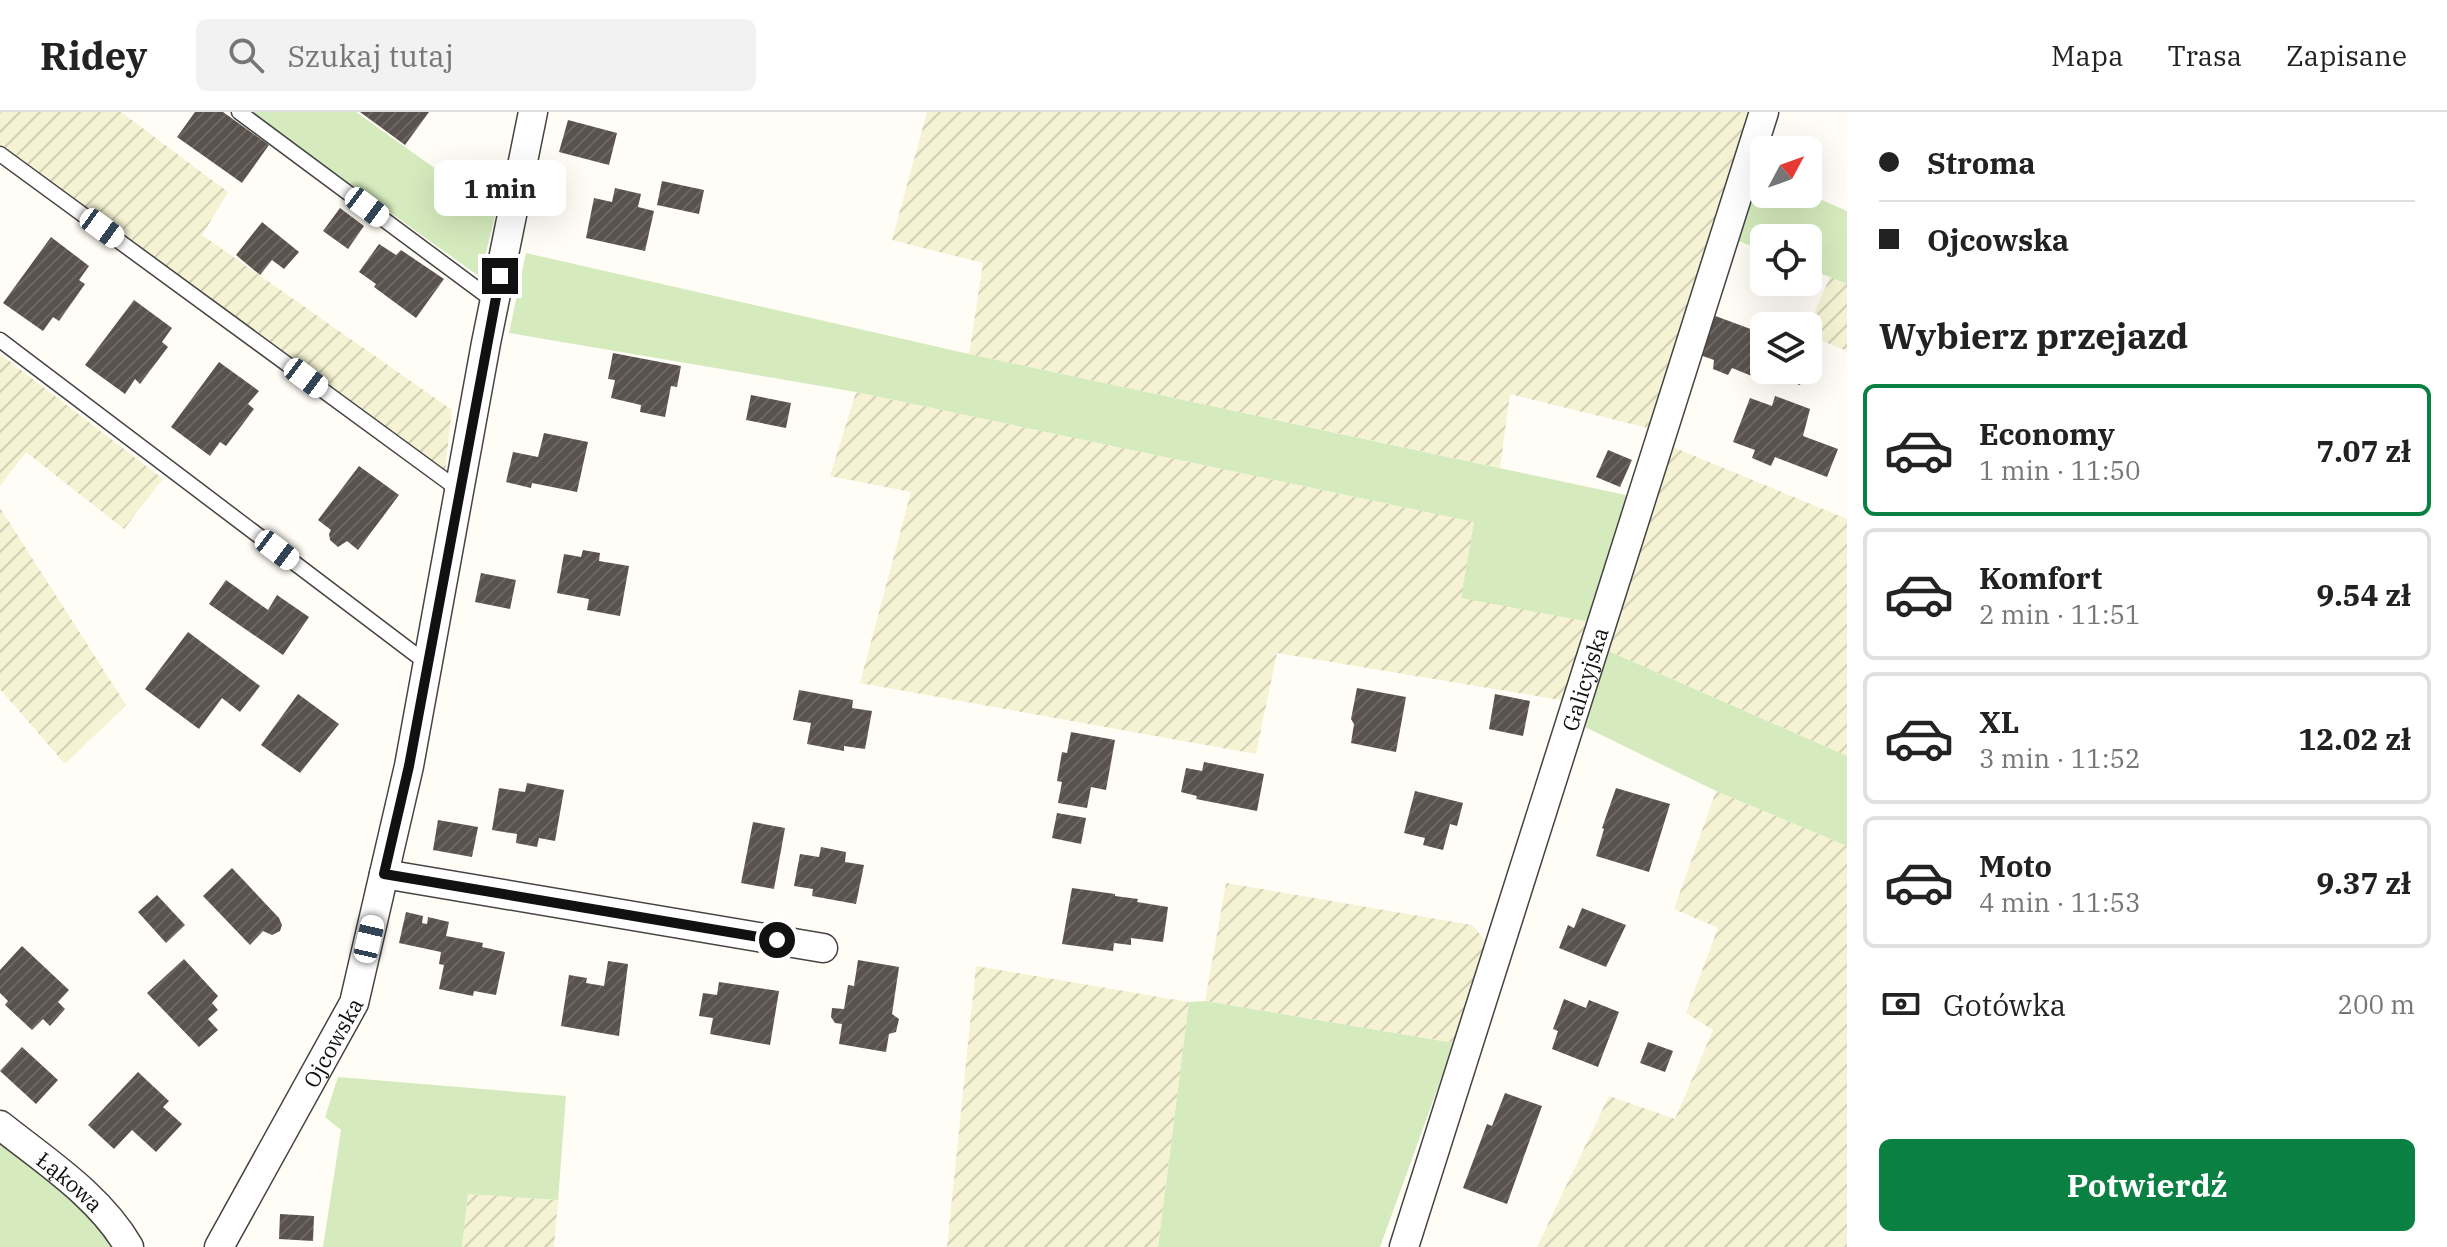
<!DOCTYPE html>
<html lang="pl">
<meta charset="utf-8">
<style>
body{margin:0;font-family:"IBM Plex Serif",serif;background:#f2f2f2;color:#222;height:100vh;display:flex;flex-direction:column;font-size:30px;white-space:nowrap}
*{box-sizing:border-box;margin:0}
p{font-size:26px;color:#767676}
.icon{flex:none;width:44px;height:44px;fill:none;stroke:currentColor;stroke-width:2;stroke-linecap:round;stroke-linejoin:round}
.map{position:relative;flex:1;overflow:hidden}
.drawer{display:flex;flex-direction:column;background:#fff;width:600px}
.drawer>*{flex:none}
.hud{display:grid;align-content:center;height:176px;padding:0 32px;background:#fff}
.needle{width:52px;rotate:49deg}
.controls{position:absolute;left:1750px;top:24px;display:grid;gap:16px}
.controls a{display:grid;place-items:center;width:72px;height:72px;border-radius:12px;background:#fff;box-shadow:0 8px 32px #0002;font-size:40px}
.end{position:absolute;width:36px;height:36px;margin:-18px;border:10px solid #111;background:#fff;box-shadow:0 0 0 4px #fff}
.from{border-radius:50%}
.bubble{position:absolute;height:56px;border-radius:12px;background:#fff;box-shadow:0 8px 32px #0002;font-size:26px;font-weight:700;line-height:56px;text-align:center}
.car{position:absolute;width:24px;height:48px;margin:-24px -12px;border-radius:10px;box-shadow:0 0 6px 2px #0007;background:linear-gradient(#fff 24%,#345 0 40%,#fff 0 76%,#345 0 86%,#fff 0)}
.hud b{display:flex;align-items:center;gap:28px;height:76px;font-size:30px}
.hud b+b{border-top:2px solid #e0e0e0}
.hud i{width:20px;height:20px;background:#222}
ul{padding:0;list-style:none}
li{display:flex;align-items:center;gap:24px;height:132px;margin:0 16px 12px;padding:0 16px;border:4px solid #e0e0e0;border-radius:12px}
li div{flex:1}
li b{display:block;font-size:30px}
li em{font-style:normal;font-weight:700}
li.active{border-color:#0b8043}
li>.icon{width:72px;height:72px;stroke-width:1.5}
h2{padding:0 32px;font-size:36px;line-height:96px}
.pay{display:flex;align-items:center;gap:20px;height:88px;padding:0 32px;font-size:30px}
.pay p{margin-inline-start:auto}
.action{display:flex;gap:16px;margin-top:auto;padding:16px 32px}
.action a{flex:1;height:92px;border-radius:12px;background:#0b8043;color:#fff;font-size:32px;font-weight:700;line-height:92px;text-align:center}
header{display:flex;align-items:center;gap:48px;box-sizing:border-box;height:112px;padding:0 40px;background:#fff;border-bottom:2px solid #e0e0e0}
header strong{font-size:38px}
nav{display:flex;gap:44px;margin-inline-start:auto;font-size:28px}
.search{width:560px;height:72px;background:#f2f2f2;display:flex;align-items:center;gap:20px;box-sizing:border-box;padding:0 28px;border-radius:12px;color:#767676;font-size:30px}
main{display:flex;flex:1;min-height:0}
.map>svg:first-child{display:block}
.farmland{fill:url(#farmland-furrows)}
.grass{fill:#d5ebbd}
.building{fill:url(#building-hatch)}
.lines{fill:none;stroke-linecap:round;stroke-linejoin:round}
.lane-casing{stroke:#444;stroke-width:17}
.street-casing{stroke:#444;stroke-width:31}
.lane{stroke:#fff;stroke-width:14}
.street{stroke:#fff;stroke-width:28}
.route{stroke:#111;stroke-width:10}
.labels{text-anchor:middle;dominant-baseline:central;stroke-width:8;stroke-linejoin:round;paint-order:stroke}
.street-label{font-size:22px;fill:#111;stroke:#fff}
</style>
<header>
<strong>Ridey</strong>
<div class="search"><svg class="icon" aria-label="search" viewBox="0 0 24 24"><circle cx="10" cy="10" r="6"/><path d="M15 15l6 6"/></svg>Szukaj tutaj</div>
<nav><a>Mapa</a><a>Trasa</a><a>Zapisane</a></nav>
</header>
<main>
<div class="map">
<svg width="1847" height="1135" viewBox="0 0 1847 1135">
<defs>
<pattern id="farmland-furrows" width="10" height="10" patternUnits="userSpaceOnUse" patternTransform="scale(2)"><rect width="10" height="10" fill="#f6f3d4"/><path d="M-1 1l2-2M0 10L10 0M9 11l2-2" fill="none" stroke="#d2cfb5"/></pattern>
<pattern id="building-hatch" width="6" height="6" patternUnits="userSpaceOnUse" patternTransform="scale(2)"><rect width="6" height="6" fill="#5a524d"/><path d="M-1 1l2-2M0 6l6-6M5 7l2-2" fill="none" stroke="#6d6662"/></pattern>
</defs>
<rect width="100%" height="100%" fill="#fffdf5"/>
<path class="farmland" d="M0,0H121L228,80L202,123L452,298L445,358L0,33Z
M927,0H1751L1652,317L1510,282L1500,356L969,242L983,151L892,128Z
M1830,165L1847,172V239L1808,223V215Z
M0,242L163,367L124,417L26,340L0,374Z
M856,280L1474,410L1590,510L1566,589L1277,541L1256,642L860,571L911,380L830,364Z
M1668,333L1847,407V644L1604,537Z
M0,396L126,593L65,652L0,577Z
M1716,679L1847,734V1135H1537L1609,984L1675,1007L1713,918L1686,901L1718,816L1674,797Z
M1226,771L1472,813L1490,834L1454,931L1205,889Z
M976,854L1189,890L1158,1135H947Z
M468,1082L558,1088L554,1135H462Z"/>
<path class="grass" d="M250,0H356L496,100L480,165Z
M1757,60L1764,63V82H1808L1847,99V172L1808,156V126H1764V139L1729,125Z
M526,141L969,242L1630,384L1590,510L1461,486L1474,410L856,280L509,221Z
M1604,537L1847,644V734L1716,679L1581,613Z
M1205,889L1454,931L1380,1135H1158L1189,890Z
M338,965L566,984L558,1088L468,1082L462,1135H323L341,1018L325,1005Z
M0,1025L80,1088L120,1135H0Z"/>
<path class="building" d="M195,0H223L269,33L242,71L177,25Z
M360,0H429L405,33Z
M568,8L617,21L609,53L559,40Z
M662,69L704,78L699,102L657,93Z
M615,76L641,82L638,95L654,99L645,139L586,126L594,86L612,90Z
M340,96L364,114L348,137L323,119Z
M262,110L299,140L284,157L272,148L260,163L236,143Z
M51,125L89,154L79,168L85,172L59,209L53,205L43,219L3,191Z
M379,132L396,143L401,138L444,167L416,206L374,175L376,172L359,160Z
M134,188L172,216L162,230L168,235L140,272L135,267L125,282L85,253Z
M1710,202L1764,222V258H1805L1800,273L1772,264L1769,271L1732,256L1728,263L1713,257L1714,248L1697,242Z
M613,241L681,254L677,275L671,274L665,305L640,300L641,293L611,286L615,268L608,267Z
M219,250L259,279L248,292L254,297L239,317L226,334L220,330L210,344L171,315Z
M751,283L791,291L786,316L746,308Z
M1775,284L1810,297L1803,324L1838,337L1827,365L1775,345L1771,354L1752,346L1755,338L1733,330L1750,286L1772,294Z
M544,321L588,330L577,380L532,371L531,376L506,370L513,340L538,345Z
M1608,338L1632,348L1620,375L1596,365Z
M359,354L399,383L358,438L347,429L338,435L330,428L329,422L331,418L318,408Z
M583,438L600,441L599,449L629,454L620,504L587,498L589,487L557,481L564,442L581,445Z
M481,461L516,468L510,497L475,490Z
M226,468L268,498L277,483L309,505L283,543L209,492Z
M188,520L260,574L240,600L222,586L199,617L145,577Z
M1357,576L1406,585L1396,640L1351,631L1354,612L1351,607Z
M799,578L853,588L852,596L872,599L865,637L844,634V639L807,632L811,611L793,608Z
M298,582L339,612L300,661L261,633Z
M1495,582L1530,589L1523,624L1489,617Z
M1071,620L1115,628L1106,678L1091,675L1087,696L1058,691L1062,670L1057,669L1062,640L1067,641Z
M1204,650L1264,662L1257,699L1196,687L1197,684L1181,680L1186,656L1202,659Z
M527,671L564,678L555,729L539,726L537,735L516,731L517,722L492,718L499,676L525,680Z
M1616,676L1670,692L1649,760L1596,744L1604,717L1602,716Z
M1415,679L1463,691L1457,714L1450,712L1443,738L1423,733L1425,726L1404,721Z
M1057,701L1086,706L1081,732L1052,726Z
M438,708L478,715L472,745L433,738Z
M753,710L785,716L774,777L741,771Z
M821,735L846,740L845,750L864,753L856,792L812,784L813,777L794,774L800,742L819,745Z
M232,756L279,806L282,813L280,819L272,823L263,819L250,833L203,784Z
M1072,776L1115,782V784L1138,787L1137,790L1168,795L1163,830L1131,826V833L1114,831L1113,839L1062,832Z
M157,783L185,813L166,831L138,800Z
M1582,796L1626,813L1606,855L1559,836L1568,813L1574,816Z
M406,800L423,804L422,811L427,812L428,805L449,810L446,824L483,831L482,835L505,840L496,883L474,879L473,884L439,877L444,853L439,852L441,840L399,831Z
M22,834L69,878L58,890L65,897L50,914L43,907L32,918L5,893L8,889L0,881V858Z
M184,847L218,884L212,891L218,898L208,907L218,918L199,935L147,881Z
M858,848L899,855L892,902L899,907L896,920L889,922L886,940L839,932L842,912L835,911L831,905L832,896L844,897L848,873L854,874Z
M608,849L628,852L619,924L561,914L569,863L587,866L586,871L604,874Z
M719,870L779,879L770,933L710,922L713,906L699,904L703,881L717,883Z
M1564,887L1586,896L1589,888L1619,900L1598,955L1552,937L1558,919L1553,917Z
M1648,930L1673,939L1665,960L1640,951Z
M22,935L58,968L36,992L0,959Z
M138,960L169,989L163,995L182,1012L156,1040L132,1018L114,1037L88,1013Z
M1505,981L1542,994L1507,1092L1463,1076L1487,1012L1492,1014Z
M280,1102L314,1104L313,1129L279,1127Z"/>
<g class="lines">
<defs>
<path id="lane" d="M239,0L495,190
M0,42L459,378
M0,228L428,552"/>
<g id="street">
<path d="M384,762L823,836"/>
<path id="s1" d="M0,1013C45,1049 100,1084 129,1135"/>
<path id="s2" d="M219,1135L354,891L409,654L486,231L533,0"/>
<path id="s3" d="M1404,1135C1527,758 1641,377 1764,0"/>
</g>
</defs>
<use href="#lane" class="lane-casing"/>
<use href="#street" class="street-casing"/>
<use href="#lane" class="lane"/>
<use href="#street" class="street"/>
</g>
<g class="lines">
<path class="route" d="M500,164L409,654L384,762L777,828"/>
</g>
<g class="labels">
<g class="street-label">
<text stroke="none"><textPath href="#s3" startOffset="596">Galicyjska</textPath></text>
<text stroke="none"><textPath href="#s2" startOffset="234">Ojcowska</textPath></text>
<text stroke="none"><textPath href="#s1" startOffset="90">Łąkowa</textPath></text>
</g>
</g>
</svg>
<div class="controls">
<a><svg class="needle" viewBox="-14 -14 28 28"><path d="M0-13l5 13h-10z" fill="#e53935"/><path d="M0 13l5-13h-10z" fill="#767676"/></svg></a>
<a><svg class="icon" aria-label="locate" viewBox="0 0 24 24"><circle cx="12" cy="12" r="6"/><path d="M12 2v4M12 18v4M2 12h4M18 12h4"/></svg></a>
<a><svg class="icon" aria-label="layers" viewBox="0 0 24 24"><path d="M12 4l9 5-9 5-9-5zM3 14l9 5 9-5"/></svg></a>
</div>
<i class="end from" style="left:777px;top:828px"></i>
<i class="end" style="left:500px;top:164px"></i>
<div class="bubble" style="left:434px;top:48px;width:132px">1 min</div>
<i class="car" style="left:367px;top:95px;rotate:127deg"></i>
<i class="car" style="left:102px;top:116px;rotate:126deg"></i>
<i class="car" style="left:306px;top:266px;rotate:127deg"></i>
<i class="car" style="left:277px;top:438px;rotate:127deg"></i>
<i class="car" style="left:369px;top:827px;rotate:13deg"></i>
</div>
<section class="drawer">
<div class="hud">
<b><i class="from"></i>Stroma</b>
<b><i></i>Ojcowska</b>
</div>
<h2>Wybierz przejazd</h2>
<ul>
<li class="active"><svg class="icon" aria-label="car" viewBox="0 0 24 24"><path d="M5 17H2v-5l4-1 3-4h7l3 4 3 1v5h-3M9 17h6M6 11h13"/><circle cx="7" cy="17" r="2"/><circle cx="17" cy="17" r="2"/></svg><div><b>Economy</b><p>1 min · 11:50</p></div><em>7.07 zł</em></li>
<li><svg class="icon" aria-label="car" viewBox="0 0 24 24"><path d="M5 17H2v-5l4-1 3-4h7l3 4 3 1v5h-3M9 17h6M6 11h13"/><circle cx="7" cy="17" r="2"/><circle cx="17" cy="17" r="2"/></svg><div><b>Komfort</b><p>2 min · 11:51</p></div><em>9.54 zł</em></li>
<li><svg class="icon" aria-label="car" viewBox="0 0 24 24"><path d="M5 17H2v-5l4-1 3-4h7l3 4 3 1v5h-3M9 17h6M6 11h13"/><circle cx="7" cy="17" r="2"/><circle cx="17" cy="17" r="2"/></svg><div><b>XL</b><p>3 min · 11:52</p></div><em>12.02 zł</em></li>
<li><svg class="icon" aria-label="car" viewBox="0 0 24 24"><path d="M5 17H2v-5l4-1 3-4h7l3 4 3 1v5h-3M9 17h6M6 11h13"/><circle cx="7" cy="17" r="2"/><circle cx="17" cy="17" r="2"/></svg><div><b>Moto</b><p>4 min · 11:53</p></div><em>9.37 zł</em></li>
</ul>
<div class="pay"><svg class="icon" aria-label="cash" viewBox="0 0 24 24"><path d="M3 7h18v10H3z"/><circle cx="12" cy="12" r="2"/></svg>Gotówka<p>200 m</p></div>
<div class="action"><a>Potwierdź</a></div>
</section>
</main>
